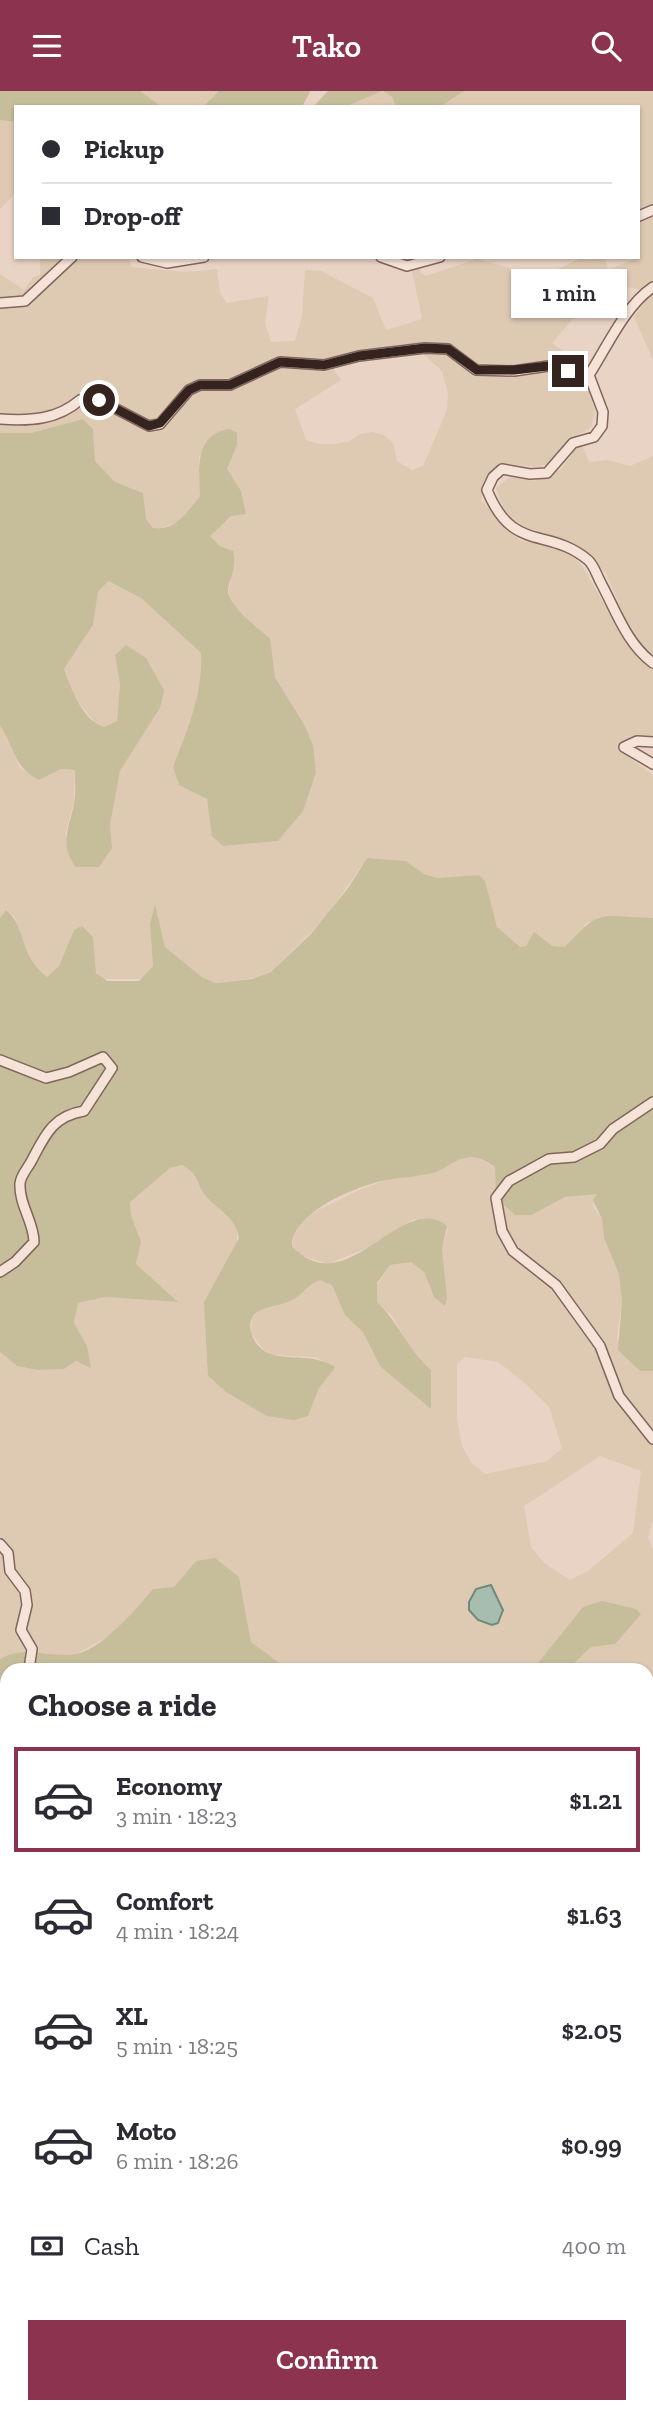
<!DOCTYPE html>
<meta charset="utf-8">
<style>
body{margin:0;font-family:"Zilla Slab",serif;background:#f2f2f3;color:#2b2b33;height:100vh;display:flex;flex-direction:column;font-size:26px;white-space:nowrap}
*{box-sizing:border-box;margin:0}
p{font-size:23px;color:#7c7c81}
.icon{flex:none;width:38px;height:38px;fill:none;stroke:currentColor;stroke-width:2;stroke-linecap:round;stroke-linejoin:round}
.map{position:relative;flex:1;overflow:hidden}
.panel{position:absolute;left:0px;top:1572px;width:654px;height:751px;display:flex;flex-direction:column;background:#fff;border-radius:21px 21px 0 0;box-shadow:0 2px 5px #0004}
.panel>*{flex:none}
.hud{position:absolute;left:14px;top:14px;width:626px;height:154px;border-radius:0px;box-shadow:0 2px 5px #0004;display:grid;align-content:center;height:154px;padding:0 28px;background:#fff}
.end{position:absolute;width:32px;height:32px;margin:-16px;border:9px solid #34231f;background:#fff;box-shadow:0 0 0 4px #fff}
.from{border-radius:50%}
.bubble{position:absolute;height:49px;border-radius:0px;background:#fff;box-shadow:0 2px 5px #0004;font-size:23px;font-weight:600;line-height:49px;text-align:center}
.hud b{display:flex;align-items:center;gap:24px;height:66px;font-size:26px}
.hud b+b{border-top:2px solid #e1e1e2}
.hud i{width:18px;height:18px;background:#2b2b33}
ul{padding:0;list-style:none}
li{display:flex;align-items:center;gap:21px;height:105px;margin:0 14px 10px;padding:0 14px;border:4px solid transparent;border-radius:0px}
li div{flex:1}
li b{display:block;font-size:26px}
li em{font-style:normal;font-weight:600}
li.selected{border-color:#8b334f}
li>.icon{width:63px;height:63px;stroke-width:1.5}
h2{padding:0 28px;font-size:32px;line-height:84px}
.pay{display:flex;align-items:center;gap:18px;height:77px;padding:0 28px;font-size:26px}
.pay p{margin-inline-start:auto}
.cta{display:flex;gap:14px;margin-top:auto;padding:14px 28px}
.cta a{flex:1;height:80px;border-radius:0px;background:#8b334f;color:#fff;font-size:28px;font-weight:600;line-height:80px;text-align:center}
header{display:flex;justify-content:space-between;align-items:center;height:91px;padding:0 28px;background:#8b334f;color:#fff;font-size:32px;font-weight:600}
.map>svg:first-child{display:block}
.farmland{fill:#dec9b3;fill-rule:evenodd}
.green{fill:#c6bd9a}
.water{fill:#a6bdaf;stroke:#6e8a7a;stroke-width:2}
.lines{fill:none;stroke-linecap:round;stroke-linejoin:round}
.street-casing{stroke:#82655d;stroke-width:12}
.street{stroke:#f5e3d7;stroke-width:9}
.route{stroke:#34231f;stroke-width:9}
</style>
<header><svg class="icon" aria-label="menu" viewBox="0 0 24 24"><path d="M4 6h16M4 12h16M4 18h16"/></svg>Tako<svg class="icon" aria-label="search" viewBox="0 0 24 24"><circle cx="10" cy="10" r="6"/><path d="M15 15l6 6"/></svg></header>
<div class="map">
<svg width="653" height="2321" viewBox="0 0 653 2321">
<rect width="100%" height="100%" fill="#e9d3c5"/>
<path class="farmland" d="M140,0H219L203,16H162Z
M382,0L392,6L396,16H345Z
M464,0H653V194L643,199L604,192L552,252L586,277L534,272L511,277L481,276L470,272L451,256L346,264L334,279L341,289L295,318L306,349L318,353H333L348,351L360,343L372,341L384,344L393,352L397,370L412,379L423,375L447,319L448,302L442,280L421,261L446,259L476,281H544L581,290L588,295L595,322L591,336L571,349L551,371L539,376L508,373L489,382L481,409L519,449L565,460L580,472L635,564L653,579V647H633L623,650L619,659L653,684V827L588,831L565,856H520L497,836L485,790L479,784L437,787L424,783L406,770L367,767L326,826L271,881L262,886L216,892L203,887L165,856L155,814L150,833L153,875L143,888H103L94,878L93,846L74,839L59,875L47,886L31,874L14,825L6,819L0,827V635L8,646L20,677L39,689L61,678L75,679L74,710L65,745L112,757L110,734L120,680L160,617L115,564L120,594L117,630L104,636L97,634L75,607L64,578L93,534L98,501L107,490L141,507L201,562L202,589L196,619L173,676L179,694L207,708L223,755L278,750L303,720L316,682L305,635L275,585L269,546L249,533L231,510L228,500L231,490L220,455L209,445L231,425L232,388L226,378L237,354L199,365L200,404L180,430L160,438L153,437L146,428L143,402L115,391L95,370L93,338L83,328L31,342H0V183L24,199L33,186L40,184V166H129L131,176L184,181L217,178L220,202L227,212L269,205L265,232L271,251L295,250L302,225L305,179L321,180L373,207L386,239L422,228L409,166H430L419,174L421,182L426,185L477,168L527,182L560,177L583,166H605L608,179L639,166V16H440Z
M0,29L16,31V102L0,118Z
M653,200V269L634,226Z
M581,351L589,371L608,369L630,375L653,365V565L634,549L606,482L580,458L518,436L503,417L496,397L510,386L534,390L561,378Z
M465,1066L477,1067L495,1076L496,1107L514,1120L533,1124L565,1106L598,1102L593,1109L594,1117L602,1128L604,1147L619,1183L622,1211L617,1247L640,1280H653V1429L648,1447L653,1458V1798L648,1797V1578H568L591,1556L615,1552L583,1516L533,1578H288L251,1551L239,1486L196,1470L174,1496L153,1498L114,1542L73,1565L27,1561L0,1568V1261L17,1275L37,1279L64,1278L76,1270L90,1276L87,1255L74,1232L78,1212L105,1206L177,1211L136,1173L141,1151L131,1124L130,1111L135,1105L170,1077L182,1074L196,1082L205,1103L229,1124L237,1137V1153L204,1211L211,1289L268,1325H308L319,1297L335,1277L316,1266L273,1264L264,1259L251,1242L252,1228L261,1217L293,1209L310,1193L320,1189L332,1194L345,1224L363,1241L380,1275L431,1279L414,1264L393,1226L377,1211L376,1196L390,1174L411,1171L424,1181L434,1206H447L442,1158L448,1138L414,1128L370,1156L327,1173L301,1164L292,1154L295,1139L304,1126L357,1100L383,1090L437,1080ZM465,1266L498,1271L525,1292L549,1316L562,1357L547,1370L485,1383L471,1371L462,1355L457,1328V1273ZM600,1365L641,1380L633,1442L588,1480L570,1489L545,1473L531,1456L524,1415Z
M6,1649L7,1737L0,1741V1650Z
M7,1921V2128L0,2130V1925Z
M7,2239V2315H377L373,2321H0V2240Z"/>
<path class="green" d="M0,0H140L162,16H16V31L0,29Z
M219,0H309L310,1L302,16H203Z
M328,0H382L345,16H313Z
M383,0H464L440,16H396L392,6Z
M83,328L93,338L95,370L115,391L143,402L146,428L153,437C176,441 187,420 200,405C199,377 194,343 230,338L237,342V354L227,378L241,400L246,423L231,425L210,445L220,455L233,460C237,475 231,484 228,498C226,513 259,539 270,547L275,586L305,635L313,655L316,682L303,720L278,750L223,755L212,745L207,708L179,694L173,676C188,637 203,604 201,562L141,507L108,490L98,501L93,534L64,578C71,597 82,629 104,636L117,630L120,594L115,564L126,554L146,567L164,599L160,617L120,680L110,734L112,757L99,776H76C59,755 69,737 74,713C76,702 75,690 75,679L61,678L39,689C12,675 16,657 0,635V342H31Z
M367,767L406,770L424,783L437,787L479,784L485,790L497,836L520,856L526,855L534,841L552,855L565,856C603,814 601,827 653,827V1280H640L618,1259L622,1211L619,1183L604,1147L602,1128L593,1109L597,1103L565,1106L532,1124H515L496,1107L495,1076C487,1070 475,1064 465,1067C455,1069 446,1077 436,1081C418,1086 400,1086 382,1090C355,1096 291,1122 292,1155C347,1215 401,1098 447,1135L442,1158L447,1206L445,1215L434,1206L424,1181L411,1171L390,1174L377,1192V1211C399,1232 408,1259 431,1279V1318L380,1275L363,1241L345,1224L332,1194L320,1189C308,1193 304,1202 294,1208C278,1218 242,1213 252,1244C255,1253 262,1260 271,1263C292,1270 308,1262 334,1275L335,1277L319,1297L308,1325L294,1329L267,1325L226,1301L208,1285L204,1211L239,1147C235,1124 218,1120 205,1104C195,1090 200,1084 182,1074L170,1077L130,1111L131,1124L141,1151L136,1173L178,1211L105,1206L78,1212L74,1232L87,1255L91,1277L76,1270L64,1278L37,1279L17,1275L0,1261V827L6,819C27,836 18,864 47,886L59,875L74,839L82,835L93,846L96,882L107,890H139L153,875L150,833L155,813L165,856L203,887L216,892L253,888L271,881L311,843L349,796Z
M215,1467L239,1486L251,1551L288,1578H7V1649L0,1650V1568C22,1555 46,1565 70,1564C99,1563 135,1519 153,1498L174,1496L196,1470Z
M602,1510L636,1518L641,1523L615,1553L591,1556L568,1578H533L583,1516Z
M7,1737V1921L0,1925V1741Z
M648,1797L653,1798V2321H373L377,2315H648Z
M7,2128V2239L0,2240V2130Z"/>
<path class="water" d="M491,1494L503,1519L498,1532L492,1534L478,1529L469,1519V1511L476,1498Z"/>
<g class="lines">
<defs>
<path id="street" d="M639,125L653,119
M142,166L167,172L204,166
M381,166L407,175L440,166
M0,212L25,210L72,166
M589,284L603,321L602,335L594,346L573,352L547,382L530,383L502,378L493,386L487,399C513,463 547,435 588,469C594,474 597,485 601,492C616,520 627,553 653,572
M589,284C607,256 625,215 653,196
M0,328C30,330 57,329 80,309H99L149,335L160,333L189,299L200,294H230L280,271L324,274L359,265L425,257L448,258L476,279L514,280L548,275L589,284
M653,651L637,650L624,656L653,673
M0,969L46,987L69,981L103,966L112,977L84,1020C53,1025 45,1044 32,1069C28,1077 20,1085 20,1093C19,1114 34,1131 34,1151L15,1171L0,1181
M653,1011L613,1038L600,1053L574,1066L549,1068L509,1090L496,1107L502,1140L513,1160L556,1194L600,1255L619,1305L653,1348
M0,1453L8,1462L10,1480L25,1500L27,1514L21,1539L32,1558L29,1578
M0,2236L7,2235"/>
</defs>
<use href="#street" class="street-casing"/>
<use href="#street" class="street"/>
</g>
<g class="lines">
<path class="route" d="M99,309L149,335L160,332L189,299L200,294H230L280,271L324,274L359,265L425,257L448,258L477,279H514L548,275L568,280"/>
</g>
</svg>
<i class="end from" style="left:99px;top:309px"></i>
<i class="end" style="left:568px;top:280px"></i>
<div class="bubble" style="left:511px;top:178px;width:116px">1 min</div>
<div class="hud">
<b><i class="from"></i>Pickup</b>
<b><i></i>Drop-off</b>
</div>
<section class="panel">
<h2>Choose a ride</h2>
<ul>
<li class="selected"><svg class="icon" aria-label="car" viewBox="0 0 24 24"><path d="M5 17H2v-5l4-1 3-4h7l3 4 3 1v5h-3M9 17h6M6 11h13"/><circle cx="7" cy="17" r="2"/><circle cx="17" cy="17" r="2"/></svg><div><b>Economy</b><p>3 min · 18:23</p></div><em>$1.21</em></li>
<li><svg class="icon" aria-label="car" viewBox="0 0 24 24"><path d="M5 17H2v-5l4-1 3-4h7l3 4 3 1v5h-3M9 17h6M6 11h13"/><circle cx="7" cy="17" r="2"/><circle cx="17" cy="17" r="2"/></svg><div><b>Comfort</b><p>4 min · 18:24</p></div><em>$1.63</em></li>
<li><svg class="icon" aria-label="car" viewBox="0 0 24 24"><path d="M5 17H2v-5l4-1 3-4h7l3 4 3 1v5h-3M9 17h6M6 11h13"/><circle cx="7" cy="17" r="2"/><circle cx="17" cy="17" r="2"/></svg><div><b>XL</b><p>5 min · 18:25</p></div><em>$2.05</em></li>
<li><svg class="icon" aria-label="car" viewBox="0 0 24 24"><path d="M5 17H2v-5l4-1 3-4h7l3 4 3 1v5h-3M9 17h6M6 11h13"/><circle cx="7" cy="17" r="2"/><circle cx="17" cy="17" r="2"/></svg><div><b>Moto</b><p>6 min · 18:26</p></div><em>$0.99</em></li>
</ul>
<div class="pay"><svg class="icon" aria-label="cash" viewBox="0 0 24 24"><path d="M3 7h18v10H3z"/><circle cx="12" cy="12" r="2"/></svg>Cash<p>400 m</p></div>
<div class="cta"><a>Confirm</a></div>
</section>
</div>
